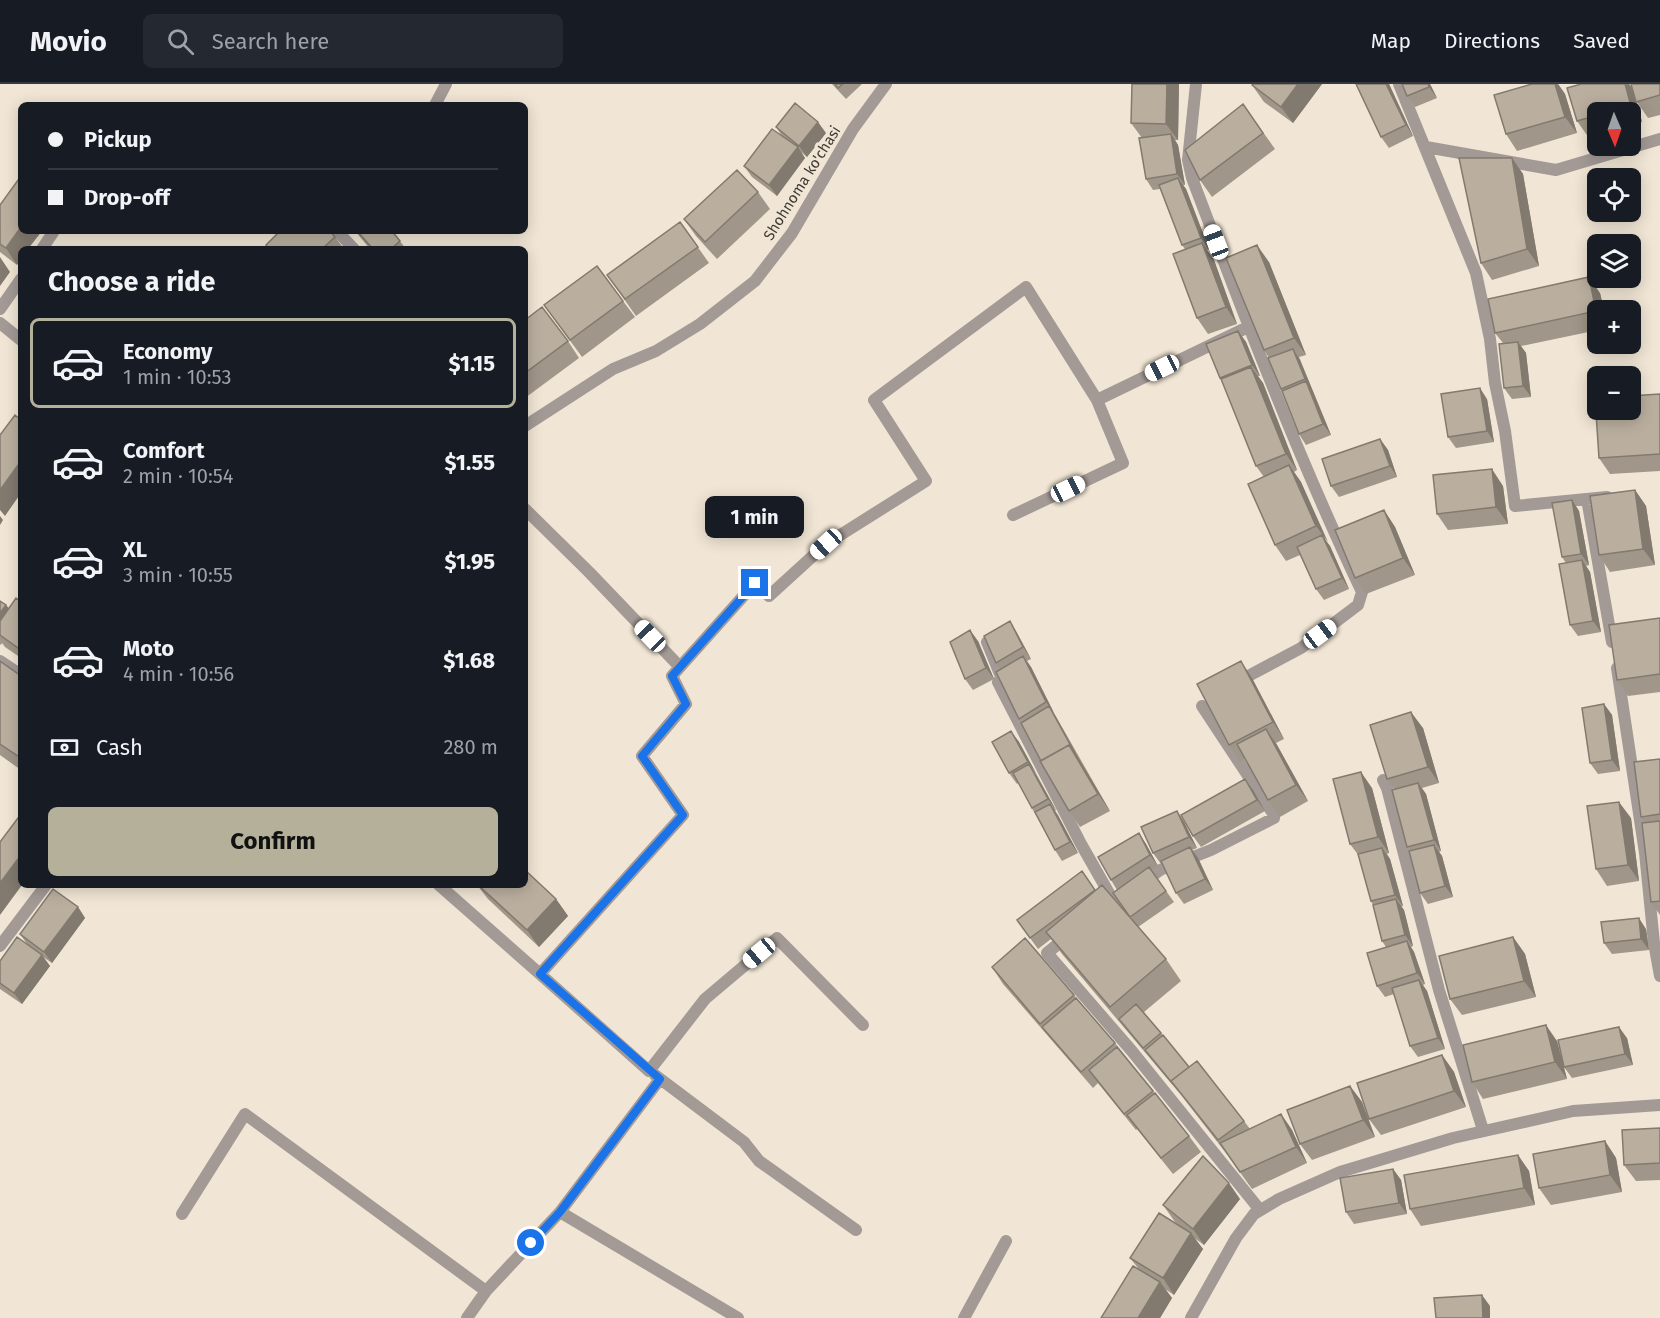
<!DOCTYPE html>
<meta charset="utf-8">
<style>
body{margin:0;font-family:"Fira Sans",sans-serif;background:#242831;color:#f1f3f6;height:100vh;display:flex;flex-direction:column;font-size:22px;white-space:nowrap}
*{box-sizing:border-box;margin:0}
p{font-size:20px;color:#9ea1a6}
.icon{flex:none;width:33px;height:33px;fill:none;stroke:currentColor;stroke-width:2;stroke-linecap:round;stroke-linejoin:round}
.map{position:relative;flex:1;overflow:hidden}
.drawer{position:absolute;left:18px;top:162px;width:510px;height:642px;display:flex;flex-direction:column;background:#171b24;border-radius:9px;box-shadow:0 3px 15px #0003}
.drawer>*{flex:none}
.guide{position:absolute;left:18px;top:18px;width:510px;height:132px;border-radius:9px;box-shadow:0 3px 15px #0003;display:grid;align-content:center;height:132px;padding:0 30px;background:#171b24}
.needle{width:39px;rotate:178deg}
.fabs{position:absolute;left:1587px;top:18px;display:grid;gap:12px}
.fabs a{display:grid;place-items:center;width:54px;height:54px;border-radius:9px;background:#171b24;box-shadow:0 3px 15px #0003;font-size:30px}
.end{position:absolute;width:27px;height:27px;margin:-14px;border:8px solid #1a73e8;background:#fff;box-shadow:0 0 0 3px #fff}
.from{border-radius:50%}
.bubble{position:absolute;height:42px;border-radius:9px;background:#171b24;box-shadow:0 3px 15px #0003;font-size:20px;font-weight:700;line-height:42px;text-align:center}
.car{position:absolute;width:18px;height:36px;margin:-18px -9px;border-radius:8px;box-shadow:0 0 4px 2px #0007;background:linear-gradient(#fff 24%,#345 0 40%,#fff 0 76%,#345 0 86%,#fff 0)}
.guide b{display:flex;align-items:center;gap:21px;height:57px;font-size:22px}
.guide b+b{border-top:2px solid #363941}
.guide i{width:15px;height:15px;background:#f1f3f6}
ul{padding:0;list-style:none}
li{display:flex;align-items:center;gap:18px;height:90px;margin:0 12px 9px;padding:0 18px;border:3px solid transparent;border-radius:9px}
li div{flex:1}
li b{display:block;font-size:22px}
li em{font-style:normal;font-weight:700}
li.current{border-color:#b4b09a}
li>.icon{width:54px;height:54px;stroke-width:1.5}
h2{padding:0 30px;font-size:27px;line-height:72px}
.pay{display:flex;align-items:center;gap:15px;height:66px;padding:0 30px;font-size:22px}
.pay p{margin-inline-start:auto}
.action{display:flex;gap:12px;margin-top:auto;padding:12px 30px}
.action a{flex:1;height:69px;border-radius:9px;background:#b4b09a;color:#111;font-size:24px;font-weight:700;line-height:69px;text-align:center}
header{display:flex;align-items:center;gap:36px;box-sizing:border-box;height:84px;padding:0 30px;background:#171b24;border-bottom:2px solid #363941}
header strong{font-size:28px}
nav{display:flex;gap:33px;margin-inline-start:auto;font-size:21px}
.search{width:420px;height:54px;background:#242831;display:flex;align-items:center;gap:15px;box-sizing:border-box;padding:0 21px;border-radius:9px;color:#9ea1a6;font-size:22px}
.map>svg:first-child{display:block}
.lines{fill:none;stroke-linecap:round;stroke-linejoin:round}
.minor{stroke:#a39a96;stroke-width:12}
.wall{fill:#a09689}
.shaded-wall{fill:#827a6f}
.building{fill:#baaf9f;stroke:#827a6f;stroke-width:1.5}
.route{stroke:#1a73e8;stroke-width:8}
.labels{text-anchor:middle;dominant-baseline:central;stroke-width:6;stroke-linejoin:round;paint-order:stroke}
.street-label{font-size:15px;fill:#3f3b34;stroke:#f1e6d5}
</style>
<header>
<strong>Movio</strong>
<div class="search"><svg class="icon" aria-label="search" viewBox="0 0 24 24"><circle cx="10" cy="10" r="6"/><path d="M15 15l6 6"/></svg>Search here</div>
<nav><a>Map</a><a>Directions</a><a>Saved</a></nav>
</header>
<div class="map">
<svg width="1660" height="1234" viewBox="0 0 1660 1234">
<rect width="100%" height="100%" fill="#f1e6d5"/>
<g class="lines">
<path class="minor" d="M1196,0L1188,76L1192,94C1245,234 1298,373 1362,508L1358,521L1301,564L1237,598
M1399,0L1476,189L1490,255L1495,299L1505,347L1515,422L1607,413
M435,21L446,0
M1426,63L1556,86L1660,55
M337,147L354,165
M42,165L54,147
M0,225L21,195
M0,239L21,256
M525,342L613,285L656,267L700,240L755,197L792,149L853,45L886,0
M1587,415L1612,558
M1013,431L1123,379L1097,316L1248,243
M987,558L1002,595L998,598L1002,606L1081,760L1114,818
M0,577L21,591
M680,583L755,499L769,512L826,460L926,397L874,316L1026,203L1097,316
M1617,584L1645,769L1654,859L1660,892
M1383,696L1387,704L1439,906L1483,1046
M439,801L540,890L683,731L642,672L686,620L672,592L680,583L589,488L525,425
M1104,826L1160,786L1211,766L1274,734V731L1202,622
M1068,852L1047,869L1131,966L1260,1126
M0,862L46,801
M540,890L649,987L705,915L777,854L863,941
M655,991L744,1058L759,1077L856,1146
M560,1128L738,1234
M182,1130L245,1030L486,1207
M467,1234L486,1207L560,1128L660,995
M964,1234L1006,1157
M1191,1234L1236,1154L1254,1130L1279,1115L1340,1088L1453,1054L1573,1027L1660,1021"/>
</g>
<path class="wall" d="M832,0H862L846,15Z
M1132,0H1179L1178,56H1175L1178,61L1185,101H1183L1186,105L1209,165L1207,166L1214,176L1237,240L1208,250L1197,234L1185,165L1182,161L1160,105L1153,106L1146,95L1142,54L1131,39Z
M1253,0H1322L1293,39L1264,18L1252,1Z
M1356,0H1389L1413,52L1389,64L1381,53Z
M1402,0H1430L1437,14L1415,23L1407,12Z
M1532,0H1558L1565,10L1577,49L1517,67L1506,50Z
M1581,0H1629L1632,4L1660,0V31L1648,34L1637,18L1642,38L1630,42V28H1598V51L1589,54L1577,37Z
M1243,20L1275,65L1212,113L1200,96Z
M776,43L826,49L807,73L801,68L805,74L777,112L752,93L744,82L782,52Z
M1512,74L1523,90L1539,182L1492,196L1481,179Z
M758,108L770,125L717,175L696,152L684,135Z
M0,121L17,181L0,168Z
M680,138L709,179L636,232L607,191Z
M355,147H392L406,165H370Z
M335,153L344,165H269L266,161Z
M1269,178L1306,271L1299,273L1331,351L1306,361L1299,350L1268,274H1269L1264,266Z
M1600,209L1604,226H1598V246L1521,262L1526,269L1531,313L1512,315L1504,304L1503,259L1495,249Z
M623,217L635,233L582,273L544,221Z
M525,236L568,257L579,274L525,314Z
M1238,247L1246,258L1260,292H1258L1263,299L1297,386L1294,388L1301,398L1327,459L1330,462L1349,505L1324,516L1316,505L1300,471L1286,477L1275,461L1264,393L1256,382L1222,297L1220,294Z
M1660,310V387L1610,390L1599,374Z
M1487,315L1494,358L1456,364L1448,353Z
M1380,355L1388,366L1397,393L1339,413L1331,402Z
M1503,402L1508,440L1448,446L1437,430Z
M1635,406L1646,422L1655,481L1610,488L1599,471Z
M1572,416L1579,427L1589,481L1586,482L1590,488L1601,548L1578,552L1570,541L1566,479L1562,473Z
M1384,426L1395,443L1415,491L1366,510L1355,494Z
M0,517L6,521L9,524L21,518V574L5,563L2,559L1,561L0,560Z
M1660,534V608L1628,612L1617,596Z
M1010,537L1017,549L1031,575L1027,577L1031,583L1054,629L1110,727L1080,743L1069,727L1041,677L1019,635L1000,585L996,579Z
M978,557L994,595L973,606L965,595Z
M0,577L21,592V686L0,671Z
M1252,594L1284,655L1276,659L1308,717L1280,733L1268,716L1245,675L1240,678L1229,661Z
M1604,620L1612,631L1620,687L1598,690L1590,679Z
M1423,644L1439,699L1422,704L1426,710L1441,767L1439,768L1442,772L1453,813L1428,820L1420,809L1410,767L1407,763L1394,705L1387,695Z
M1011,647L1019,658L1056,726L1055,727L1078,769L1062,777L1055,766L1018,699L1017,700L1009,689Z
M1660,675V831L1651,818L1645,739L1641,733Z
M1245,695L1253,706L1265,727L1201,763L1193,752Z
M1372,704L1389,769L1387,770L1390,775L1403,822L1401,823L1404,826L1413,862L1411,863L1414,868L1425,900L1423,901L1427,907L1445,965L1418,973L1410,962L1394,910L1385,913L1377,902L1386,863L1382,857L1373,821L1371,817L1359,772L1350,760Z
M1177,727L1184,738L1197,764L1192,766L1198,774L1213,806L1184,820L1176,809L1162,780H1161L1153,769Z
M1631,734L1639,797L1607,802L1596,785Z
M1139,749L1146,760L1158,782L1151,786L1174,818L1138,843L1166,875L1181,897L1144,928L1189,983L1244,1037L1250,1045L1281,1030L1292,1046L1307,1079L1252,1105L1229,1073L1181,1011L1062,870L1051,855L1038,865L1017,836L1082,787L1096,807L1130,834L1117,806L1111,796Z
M477,801H525L556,815L568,832L539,863L488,815Z
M78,823L85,834L52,879L43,873L50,882L22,920L0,905V877L27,860L20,850Z
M1646,845L1649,866L1612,870L1604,859Z
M1513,853L1525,870L1536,913L1462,931L1450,915Z
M992,883L1074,911L1115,959L1189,1052L1201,1068L1173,1090L1137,1045L1136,1046L1098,999L1093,1004L1003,900Z
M1627,954L1633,981L1572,994L1564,983Z
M1557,957L1567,995L1483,1015L1472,998Z
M1442,971L1454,988L1466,1023L1381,1051L1369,1035Z
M1350,1002L1362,1018L1375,1053L1312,1076L1300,1060Z
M1660,1044V1096L1636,1097L1624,1081Z
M1605,1057L1616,1074L1622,1108L1551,1121L1539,1104Z
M1518,1071L1529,1087L1535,1121L1421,1142L1410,1125Z
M1393,1085L1401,1096L1407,1130L1354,1140L1346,1128Z
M1240,1115L1204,1161L1193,1153L1203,1165L1174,1211L1165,1205L1172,1214L1160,1234H1101L1138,1184L1130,1174L1180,1142L1175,1138L1163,1121Z"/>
<path class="shaded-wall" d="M1167,0H1179L1178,56L1166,40Z
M1298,0H1322L1293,39L1281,23Z
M1386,0H1389L1413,52L1406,41Z
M1428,0H1430L1437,14L1429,3Z
M1555,0H1558L1565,10L1577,49L1565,33Z
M1625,0H1629L1633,5L1642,38L1631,22Z
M818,38L826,49L807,73L799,62Z
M1171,50L1178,61L1185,101L1177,90Z
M798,63L805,74L777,112L769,101Z
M1512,74L1523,90L1539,182L1527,165Z
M1178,94L1186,105L1209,165L1201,154Z
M21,143V147H42L28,165H21V175L17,181L6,164Z
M1202,159L1214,176L1237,240L1226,223Z
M1257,161L1269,178L1306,271L1294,254Z
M0,173L10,188L0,202Z
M1589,193L1600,209L1604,226H1598V229L1596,227Z
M1238,247L1246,258L1260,292L1252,281Z
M1518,258L1526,269L1531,313L1523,302Z
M1293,265L1300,276L1331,351L1323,340Z
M1251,283L1263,299L1297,386L1286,370Z
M1480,304L1487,315L1494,358L1487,347Z
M1380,355L1388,366L1397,393L1390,382Z
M21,377V409L5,432L0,426V406Z
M1289,381L1301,398L1328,458L1316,442Z
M1492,385L1503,402L1508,440L1496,423Z
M1635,406L1646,422L1655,481L1643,465Z
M1572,416L1579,427L1589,481L1581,470Z
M1384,426L1395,443L1415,491L1403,474Z
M0,432L3,436L0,441Z
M1322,451L1330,462L1349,505L1342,494Z
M1582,476L1590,488L1601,548L1593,537Z
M6,521L17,537L0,551V529Z
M1010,537L1017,549L1031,575L1023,563Z
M970,546L978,557L994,595L986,584Z
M1023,572L1031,583L1054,629L1046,618Z
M1241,577L1252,594L1284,655L1273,638Z
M1604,620L1612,631L1620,687L1612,676Z
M1049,622L1056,633L1079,675L1110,727L1098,710L1069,661Z
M1411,628L1423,644L1439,699L1428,683Z
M1266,645L1277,661L1308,717L1296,701Z
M1011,647L1019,658L1036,689L1028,678Z
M1029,680L1036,691L1056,726L1048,715Z
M1361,688L1372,704L1389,769L1378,753Z
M1245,695L1253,706L1265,727L1257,716Z
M1418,699L1426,710L1441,767L1434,756Z
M1619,718L1631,734L1639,797L1628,781Z
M1050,720L1058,731L1078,769L1070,758Z
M1177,727L1184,738L1197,764L1189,753Z
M1139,749L1146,760L1158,782L1150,771Z
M1434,761L1442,772L1453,813L1445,802Z
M1190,763L1198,774L1213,806L1205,795Z
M1382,764L1390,775L1403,822L1395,811Z
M21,771V801H22L0,831V799Z
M556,815L568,832L539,863L527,846Z
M1396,815L1404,826L1413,862L1405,851Z
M78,823L85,834L52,879L44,868Z
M1639,834L1646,845L1649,866L1641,855Z
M1513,853L1525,870L1536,913L1524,897Z
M1407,857L1414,868L1425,900L1417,889Z
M42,871L50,882L22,920L14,909Z
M1419,896L1427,907L1445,965L1438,954Z
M1546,941L1557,957L1567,995L1555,978Z
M1619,943L1627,954L1633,981L1625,970Z
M1442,971L1454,988L1466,1023L1454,1007Z
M1350,1002L1362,1018L1375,1053L1363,1036Z
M1281,1030L1292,1046L1307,1079L1296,1063Z
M1605,1057L1616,1074L1622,1108L1610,1091Z
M1518,1071L1529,1087L1535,1121L1524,1104Z
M1393,1085L1401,1096L1407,1130L1399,1119Z
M1229,1099L1240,1115L1204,1161L1193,1145Z
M1191,1149L1203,1165L1174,1211L1163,1194Z
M1160,1198L1172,1214L1160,1234H1138Z
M1482,1211L1490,1222V1234H1483Z"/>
<path class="building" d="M835,0H843L838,4Z
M1132,0H1167L1166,40L1131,39Z
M1253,0H1298L1281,23L1252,1Z
M1356,0H1386L1406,41L1381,53Z
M1402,0H1428L1429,3L1407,12Z
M1532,0H1555L1565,33L1506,50L1494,11Z
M1581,0H1625L1631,22L1607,28H1598V31L1577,37L1567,4Z
M1631,0H1660V11L1636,18Z
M795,19L818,38L799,62L776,43Z
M1243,20L1263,49L1200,96L1185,66Z
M772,45L798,63L769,101L744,82Z
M1171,50L1177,90L1146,95L1139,54Z
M1459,74H1512L1527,165L1481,179Z
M737,86L758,108L705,158L684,135Z
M21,92V143L6,164L0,160V121Z
M1178,94L1201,154L1182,161L1159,101Z
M680,138L698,163L625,215L607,191Z
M280,147H330L335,153L322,165H270L266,161Z
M357,147H392L400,157L391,165H373Z
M1202,159L1226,223L1197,234L1173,170Z
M1257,161L1294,254L1264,266L1226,174Z
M597,182L623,217L570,256L544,221Z
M1589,193L1596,227L1495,249L1488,215Z
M542,223L568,257L525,289V236Z
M1238,247L1252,281L1220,294L1206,260Z
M1518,258L1523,302L1504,304L1499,260Z
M1293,265L1305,295L1281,305L1268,274Z
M1251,283L1286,370L1256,382L1221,295Z
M1306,297L1323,340L1299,350L1282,307Z
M1480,304L1487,347L1448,353L1441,310Z
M1660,310V370L1599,374L1595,314H1598V326H1630V312Z
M15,331L21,336V377L0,406V351Z
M1380,355L1390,382L1331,402L1322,375Z
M1289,381L1316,442L1275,461L1248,400Z
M1492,385L1496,423L1437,430L1433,391Z
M1635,406L1643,465L1599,471L1590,412Z
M1572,416L1581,470L1562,473L1552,419Z
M1384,426L1403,474L1355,494L1335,446Z
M1322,451L1342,494L1316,505L1297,463Z
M1582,476L1593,537L1570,541L1559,480Z
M16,514L21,518V566L0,551V537Z
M0,517L6,521L0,529Z
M1660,534V590L1617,596L1609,541Z
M1010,537L1023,563L996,579L984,552Z
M970,546L986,584L965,595L950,558Z
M1023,572L1046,618L1019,635L996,588Z
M0,577L21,592V674L0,660Z
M1241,577L1273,638L1229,661L1197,600Z
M1604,620L1612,676L1590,679L1582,624Z
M1049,622L1072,664L1069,661L1041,677L1021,639Z
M1411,628L1428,683L1387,695L1370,641Z
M1266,645L1296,701L1268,716L1237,660Z
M1011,647L1028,678L1009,689L992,658Z
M1069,661L1098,710L1069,727L1040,677Z
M1660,675V730L1641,733L1634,678Z
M1029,680L1048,715L1032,724L1013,689Z
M1361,688L1378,753L1350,760L1333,695Z
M1245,695L1257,716L1193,752L1181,731Z
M1418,699L1434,756L1407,763L1392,706Z
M1619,718L1628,781L1596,785L1587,722Z
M1050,720L1070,758L1055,766L1035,728Z
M1177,727L1189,753L1153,769L1141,743Z
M21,730V771L0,799V758Z
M1660,737V817L1651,818L1642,739Z
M1139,749L1150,771L1111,796L1098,773Z
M1434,761L1445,802L1420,809L1409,767Z
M1190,763L1205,795L1176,809L1161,777Z
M1382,764L1395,811L1371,817L1358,770Z
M1149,783L1166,807L1130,833L1113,809Z
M525,786L556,815L527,846L478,801H525Z
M1082,787L1095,806L1030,854L1017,836Z
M1102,801L1166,875L1110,923L1046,848Z
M53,805L78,823L44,868L20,850Z
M1396,815L1405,851L1382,857L1373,821Z
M1639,834L1641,855L1604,859L1601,838Z
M17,853L42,871L14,909L0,899V877Z
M1513,853L1524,897L1450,915L1439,872Z
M1025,854L1074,911L1040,940L992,883Z
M1407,857L1417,889L1377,902L1367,869Z
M1419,896L1438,954L1410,962L1392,904Z
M1076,914L1115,959L1081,988L1042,943Z
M1136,920L1161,949L1143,964L1119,935Z
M1546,941L1555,978L1472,998L1463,961Z
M1619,943L1625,970L1564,983L1558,956Z
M1163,951L1189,983L1171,997L1173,1000L1145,966Z
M1117,963L1153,1007L1124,1030L1089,986Z
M1442,971L1454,1007L1369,1035L1357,999Z
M1197,977L1244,1037L1218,1056L1171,997Z
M1350,1002L1363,1036L1300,1060L1287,1026Z
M1155,1009L1189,1052L1161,1074L1127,1031Z
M1281,1030L1296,1063L1240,1088L1220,1059Z
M1660,1044V1079L1624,1081L1622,1046Z
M1605,1057L1610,1091L1539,1104L1533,1070Z
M1518,1071L1524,1104L1410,1125L1404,1091Z
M1203,1072L1229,1099L1193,1145L1163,1121Z
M1393,1085L1399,1119L1346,1128L1340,1094Z
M1159,1129L1191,1149L1163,1194L1130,1174Z
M1133,1182L1160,1198L1138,1234H1101Z
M1482,1211L1483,1234H1436L1434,1214Z"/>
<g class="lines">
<path class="route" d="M531,1159L560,1128L660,995L540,890L683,731L642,672L686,620L672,592L755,499"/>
</g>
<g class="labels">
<g class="street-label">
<text transform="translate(802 99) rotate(-58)">Shohnoma ko'chasi</text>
</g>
</g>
</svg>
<div class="fabs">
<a><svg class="needle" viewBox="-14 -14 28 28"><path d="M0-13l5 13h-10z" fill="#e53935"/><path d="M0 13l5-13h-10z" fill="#9ea1a6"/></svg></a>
<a><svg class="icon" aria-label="locate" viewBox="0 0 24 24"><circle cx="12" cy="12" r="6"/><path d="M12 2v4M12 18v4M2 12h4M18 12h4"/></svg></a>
<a><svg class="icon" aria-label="layers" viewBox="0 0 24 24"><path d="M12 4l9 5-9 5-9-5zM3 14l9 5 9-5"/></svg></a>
<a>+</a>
<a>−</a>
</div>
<i class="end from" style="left:531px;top:1159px"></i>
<i class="end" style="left:755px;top:499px"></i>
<div class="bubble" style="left:705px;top:412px;width:99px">1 min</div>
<i class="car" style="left:1216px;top:158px;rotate:339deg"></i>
<i class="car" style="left:1162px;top:284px;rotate:244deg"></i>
<i class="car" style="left:1068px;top:405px;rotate:64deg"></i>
<i class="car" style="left:826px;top:460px;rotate:228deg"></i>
<i class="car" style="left:1320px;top:550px;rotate:53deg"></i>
<i class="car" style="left:650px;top:552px;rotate:316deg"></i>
<i class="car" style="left:759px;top:869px;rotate:230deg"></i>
<div class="guide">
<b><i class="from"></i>Pickup</b>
<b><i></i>Drop-off</b>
</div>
<section class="drawer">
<h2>Choose a ride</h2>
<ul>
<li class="current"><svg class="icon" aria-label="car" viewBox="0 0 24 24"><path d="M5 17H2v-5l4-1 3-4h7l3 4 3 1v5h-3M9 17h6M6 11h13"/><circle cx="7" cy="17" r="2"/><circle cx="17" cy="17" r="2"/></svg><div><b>Economy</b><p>1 min · 10:53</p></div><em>$1.15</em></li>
<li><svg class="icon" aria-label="car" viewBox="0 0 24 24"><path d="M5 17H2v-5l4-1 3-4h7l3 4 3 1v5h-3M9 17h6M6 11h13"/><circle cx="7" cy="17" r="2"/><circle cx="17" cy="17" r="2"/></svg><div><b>Comfort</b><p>2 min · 10:54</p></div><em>$1.55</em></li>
<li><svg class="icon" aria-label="car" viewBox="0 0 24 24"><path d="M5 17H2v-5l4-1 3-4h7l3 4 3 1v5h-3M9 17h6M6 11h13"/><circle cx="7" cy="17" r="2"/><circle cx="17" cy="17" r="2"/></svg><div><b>XL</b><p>3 min · 10:55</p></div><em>$1.95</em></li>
<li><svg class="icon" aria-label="car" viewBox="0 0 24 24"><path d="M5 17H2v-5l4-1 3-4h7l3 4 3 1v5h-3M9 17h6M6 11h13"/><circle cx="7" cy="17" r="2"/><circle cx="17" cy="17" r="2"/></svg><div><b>Moto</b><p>4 min · 10:56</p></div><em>$1.68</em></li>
</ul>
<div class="pay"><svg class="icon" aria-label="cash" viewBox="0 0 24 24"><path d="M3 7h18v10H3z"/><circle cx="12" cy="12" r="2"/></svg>Cash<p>280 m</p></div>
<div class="action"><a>Confirm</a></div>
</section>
</div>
